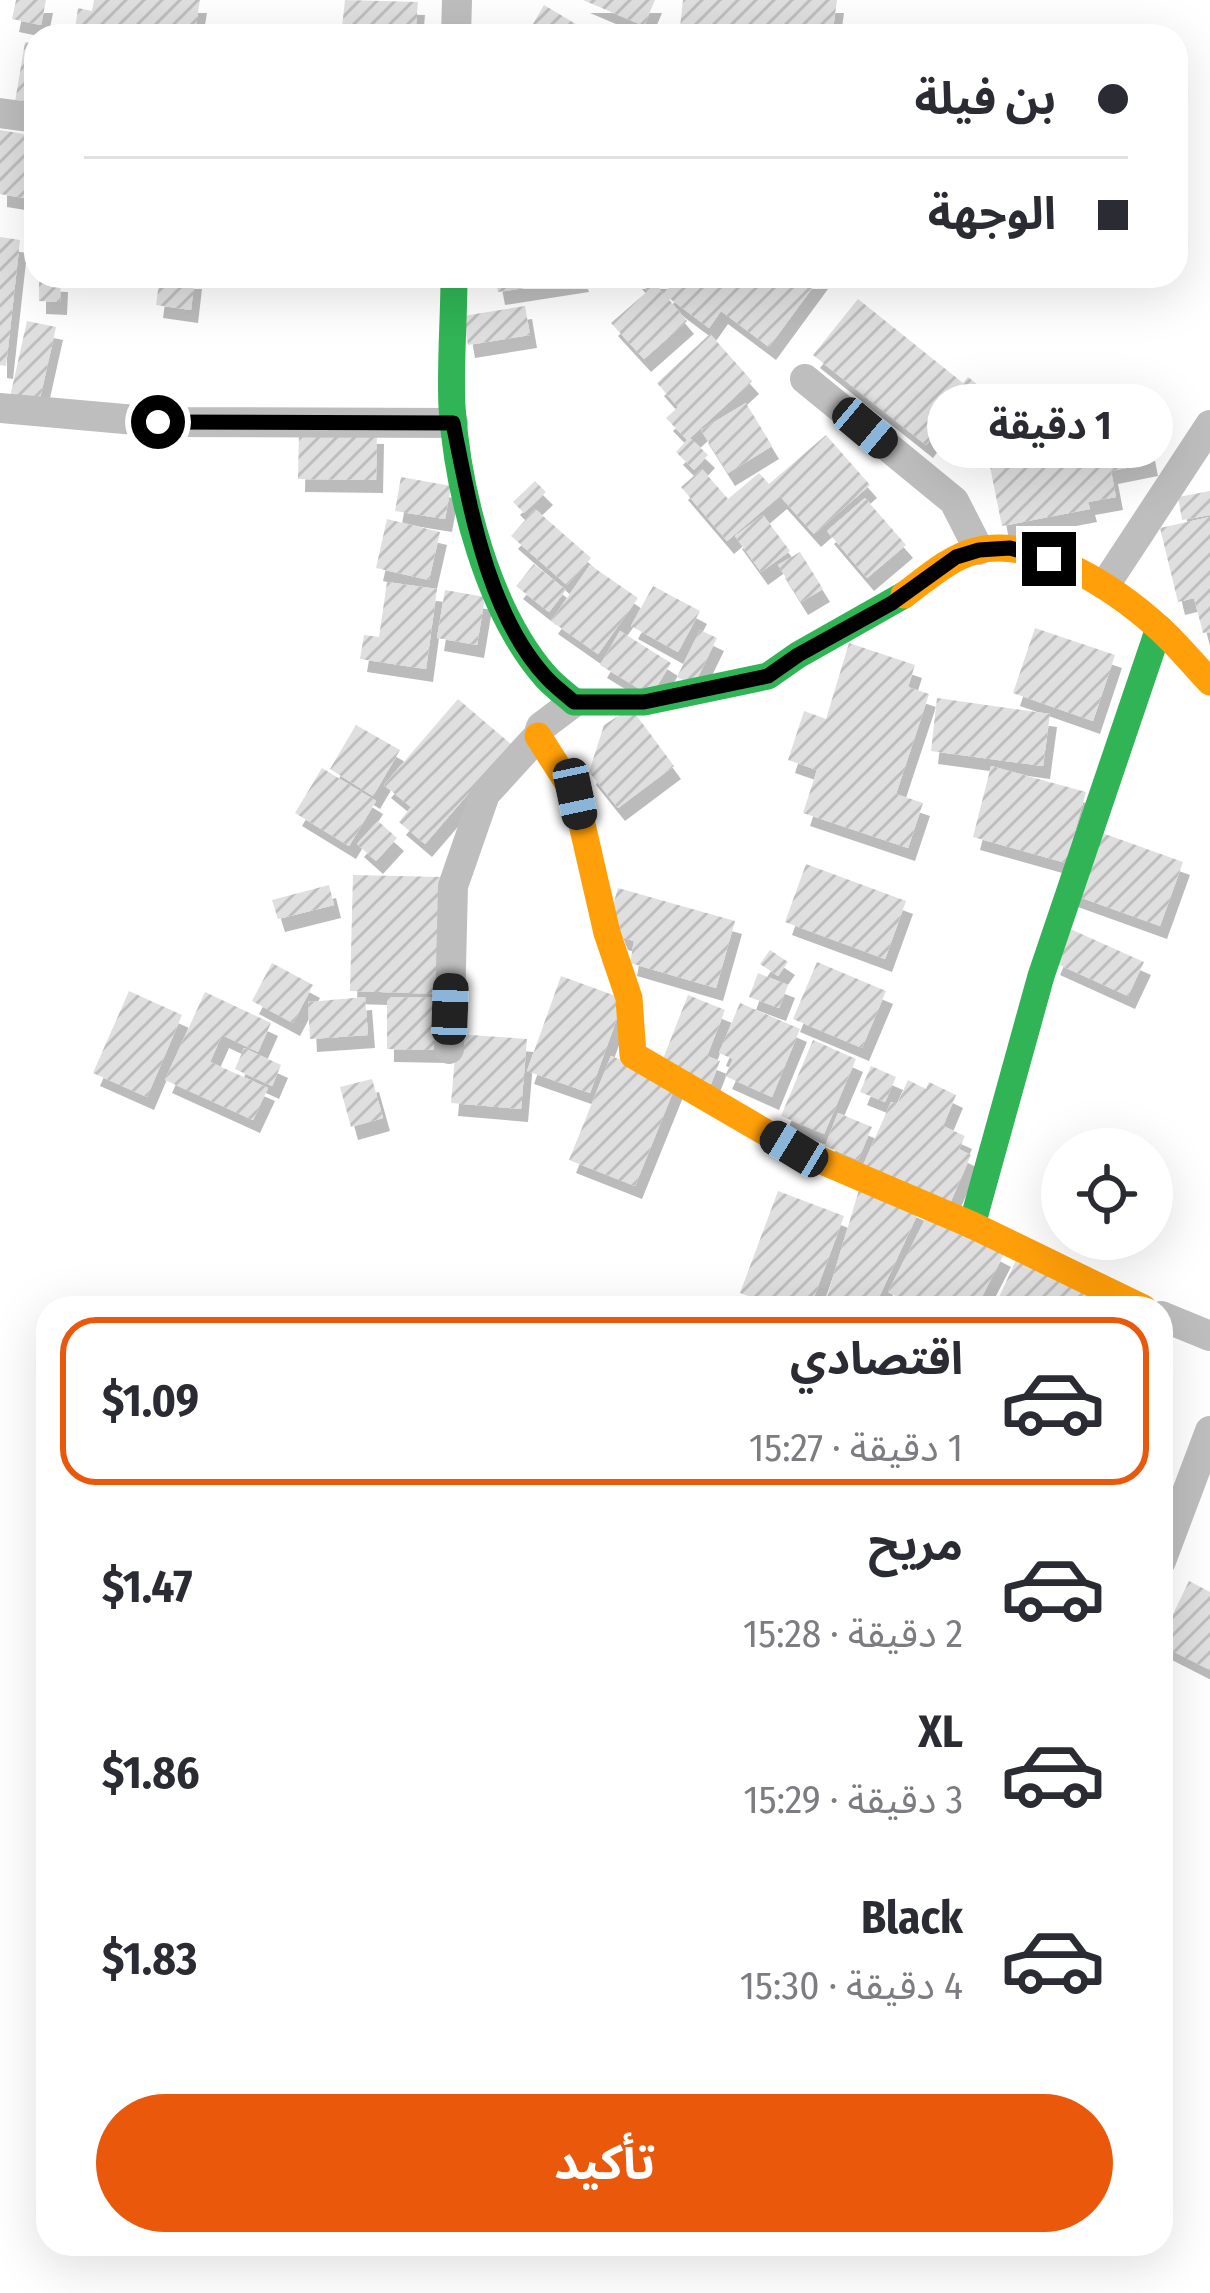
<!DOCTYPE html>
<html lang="ar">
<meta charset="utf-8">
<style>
body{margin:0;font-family:"Fira Sans Condensed","Noto Sans Arabic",sans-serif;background:#f2f2f3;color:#2b2b33;direction:rtl;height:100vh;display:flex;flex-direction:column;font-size:45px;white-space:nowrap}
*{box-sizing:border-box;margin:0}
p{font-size:39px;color:#7c7c81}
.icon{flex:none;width:66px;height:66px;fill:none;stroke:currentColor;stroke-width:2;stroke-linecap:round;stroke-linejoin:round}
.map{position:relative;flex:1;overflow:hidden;direction:ltr}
.details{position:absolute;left:36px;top:1296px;width:1137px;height:960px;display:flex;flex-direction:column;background:#fff;border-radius:36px;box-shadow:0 12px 48px #0002;direction:rtl}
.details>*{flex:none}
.banner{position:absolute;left:24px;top:24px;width:1164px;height:264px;border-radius:36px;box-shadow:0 12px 48px #0002;direction:rtl;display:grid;align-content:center;height:264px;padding:0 60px;background:#fff}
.fabs{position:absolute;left:1041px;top:1128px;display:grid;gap:24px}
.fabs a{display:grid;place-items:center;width:132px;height:132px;border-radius:50%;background:#fff;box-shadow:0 12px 48px #0002;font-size:60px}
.end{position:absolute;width:54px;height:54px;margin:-27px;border:15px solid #000;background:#fff;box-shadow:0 0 0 6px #fff}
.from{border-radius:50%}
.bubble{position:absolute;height:84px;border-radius:42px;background:#fff;box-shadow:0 12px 48px #0002;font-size:39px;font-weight:700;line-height:84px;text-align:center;direction:rtl}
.car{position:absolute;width:36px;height:72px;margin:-36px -18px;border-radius:15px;box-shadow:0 0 9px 3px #0007;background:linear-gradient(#222 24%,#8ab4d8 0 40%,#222 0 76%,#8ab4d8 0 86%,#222 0)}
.banner b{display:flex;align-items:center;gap:42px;height:114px;font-size:45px}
.banner b+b{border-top:3px solid #e1e1e2}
.banner i{width:30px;height:30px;background:#2b2b33}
ul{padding:21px 0 0;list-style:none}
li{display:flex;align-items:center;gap:36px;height:168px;margin:0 24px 18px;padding:0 36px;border:6px solid transparent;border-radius:36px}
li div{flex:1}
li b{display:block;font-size:45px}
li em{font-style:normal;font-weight:700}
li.active{border-color:#ea580c}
li>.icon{width:108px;height:108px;stroke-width:1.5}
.cta{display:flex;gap:24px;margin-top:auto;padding:24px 60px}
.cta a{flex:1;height:138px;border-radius:72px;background:#ea580c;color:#fff;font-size:48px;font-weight:700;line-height:138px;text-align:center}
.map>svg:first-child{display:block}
.building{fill:url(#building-hatch);filter:url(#shadow)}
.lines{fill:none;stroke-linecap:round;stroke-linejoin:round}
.street{stroke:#bebebe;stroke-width:30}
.fast{stroke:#30b455;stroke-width:27}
.slow{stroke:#ff9f0a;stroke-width:27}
.route{stroke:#000;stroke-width:15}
</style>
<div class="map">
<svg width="1210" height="2293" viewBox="0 0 1210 2293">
<defs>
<pattern id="building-hatch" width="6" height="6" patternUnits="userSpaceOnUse" patternTransform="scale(3)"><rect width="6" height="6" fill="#dfdfdf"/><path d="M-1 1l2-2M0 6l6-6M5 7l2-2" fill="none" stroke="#bebebe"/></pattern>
<filter id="shadow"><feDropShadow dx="7" dy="13" stdDeviation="0" flood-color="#0004"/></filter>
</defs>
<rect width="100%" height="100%" fill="#fff"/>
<path class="building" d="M16,0H46L41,25L12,19Z
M94,0H200L194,36H74L78,8L92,11Z
M345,0L418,2L415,36H341Z
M583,0H655L644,26Z
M683,0H837L832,36H679Z
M544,5L596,36H526Z
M25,42L36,44V105L15,102Z
M0,130L36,136V200L0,194Z
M0,237L20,240L6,366L0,365Z
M160,276H195L191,310L156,305Z
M495,276H581L582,279L498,292Z
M635,276H674L659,289L664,294L677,276H821L769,347L721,311L709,328L665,295L687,321L644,359L611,323L648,291Z
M39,278L61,279L60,302L39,301Z
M858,299L963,383L968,377L998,401L967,439L944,421L926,445L813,355Z
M525,306L530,335L468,345L463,316Z
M27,321L56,327L39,403L10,397Z
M710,334L752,381L690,438L708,455L694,470L676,452L687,440L666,418L678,407L657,383Z
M1101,392L1106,419L1141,412L1151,463L1111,471L1116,497L1088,502L1090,509L1002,526L987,452L1012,447L1005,411Z
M746,403L772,446L728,473L701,430Z
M299,430L377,431L376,480L298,479Z
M826,435L870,485L814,534L780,496L727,541L681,487L702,469L728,499L759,473L769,484Z
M401,477L451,486L445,519L395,511Z
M535,481L546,492L524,513L513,502Z
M1210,491V515L1182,520L1178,497Z
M865,498L906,545L867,578L827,531Z
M535,509L591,558L567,585L511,536Z
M763,515L790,551L761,572L735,536Z
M1210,517V632L1203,633L1194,598L1178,602L1160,528Z
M387,519L440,532L429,580L376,568Z
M800,552L823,589L801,602L778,565Z
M534,564L566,590L549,612L516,586Z
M590,565L638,598L598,654L551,621Z
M387,582L437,589L426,669L360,659L364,635L379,637Z
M653,586L700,611L678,652L631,626Z
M445,590L485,597L477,645L437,638Z
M1035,628L1115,655L1093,721L1013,693Z
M700,630L717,638L694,685L677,677Z
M620,631L671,663L651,696L600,665Z
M849,643L915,665L908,687L929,694L896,794L923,803L908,848L803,813L817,770L788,760L804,711L826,719Z
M937,698L1050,714L1043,766L931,751Z
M458,699L511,744L425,844L399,822L411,807L384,785Z
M631,708L674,766L618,808L589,772L604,725Z
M356,725L400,750L373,796L330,769Z
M991,766L1086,792L1066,863L973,837Z
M322,768L376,801L349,846L295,813Z
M378,821L397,838L376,861L357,844Z
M1094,830L1183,862L1160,926L1071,894Z
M806,864L906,901L885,959L785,922Z
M353,875L444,877L442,994L350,991Z
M329,885L334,905L278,919L272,900Z
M618,888L735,921L716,988L630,963L634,941L621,937L611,912Z
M1068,928L1144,962L1128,996L1053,962Z
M770,950L788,962L778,976L760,964Z
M817,962L886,991L862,1048L793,1019Z
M272,963L313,985L293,1023L252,1001Z
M758,973L788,985L779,1008L749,997Z
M561,976L624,999L590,1093L527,1071Z
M129,991L182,1015L147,1097L93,1073Z
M205,992L271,1023L258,1052L222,1035L210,1062L268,1088L253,1120L165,1080Z
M688,995L725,1010L707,1056L720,1061L711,1084L661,1064Z
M365,997L368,1035L310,1039L308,1002Z
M387,997L441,998L442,1050L387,1049Z
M740,1003L800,1029L772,1097L725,1076L733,1059L719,1053Z
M457,1034L527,1039L521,1109L451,1103Z
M813,1040L856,1059L824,1134L781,1116Z
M244,1048L281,1065L272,1086L235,1069Z
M611,1056L677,1082L635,1186L569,1160Z
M871,1066L896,1077L885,1102L860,1092Z
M372,1079L383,1118L351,1127L340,1087Z
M908,1080L926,1089L929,1082L956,1095L943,1126L965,1136L959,1149L971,1155L948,1208L861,1170L891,1102L897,1104Z
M838,1113L872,1127L858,1160L825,1146Z
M861,1183L920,1209L874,1308H853L827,1297Z
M778,1191L844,1216L810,1308H781L740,1293Z
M928,1214L1004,1254L976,1308H918L888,1292Z
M1018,1256L1128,1308H994Z
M1189,1581L1210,1592V1670L1161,1645V1639Z"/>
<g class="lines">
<path class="street" d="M456,36L457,0
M0,113L36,118
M805,379L954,501L979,550
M0,408L158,422L453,423
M1105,585L1210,425
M449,1049L453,886L485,794L538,736L541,727L574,702
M1161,1316L1210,1336
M1161,1561L1210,1431"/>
<path class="fast" d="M454,276C454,320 450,363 452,407C458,494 488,611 546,677C554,686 565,694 574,702H644L768,676L798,655L904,595
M972,1225L1041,976L1159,628"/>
<path class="slow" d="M904,595C926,579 949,558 975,551C1036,535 1116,589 1159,628C1177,644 1193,664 1210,682
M538,736L575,794L607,933L629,998L633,1055L794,1149L972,1225L1143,1308"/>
</g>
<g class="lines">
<path class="route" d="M158,422L453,423C470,506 487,613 546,677C554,686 565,694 574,702H644L768,676L798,655L892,603L956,557L979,550L1010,548L1049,559"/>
</g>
</svg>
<div class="fabs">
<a><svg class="icon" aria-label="locate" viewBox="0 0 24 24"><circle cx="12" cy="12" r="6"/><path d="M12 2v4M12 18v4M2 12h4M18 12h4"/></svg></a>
</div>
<i class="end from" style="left:158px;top:422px"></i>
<i class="end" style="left:1049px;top:559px"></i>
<div class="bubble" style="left:927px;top:384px;width:246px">1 دقيقة</div>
<i class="car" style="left:865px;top:428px;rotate:130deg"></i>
<i class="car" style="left:575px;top:794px;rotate:168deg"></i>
<i class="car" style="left:450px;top:1009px;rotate:2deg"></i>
<i class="car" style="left:794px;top:1149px;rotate:301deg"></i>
<div class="banner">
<b><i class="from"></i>بن فيلة</b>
<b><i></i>الوجهة</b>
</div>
<section class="details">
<ul>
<li class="active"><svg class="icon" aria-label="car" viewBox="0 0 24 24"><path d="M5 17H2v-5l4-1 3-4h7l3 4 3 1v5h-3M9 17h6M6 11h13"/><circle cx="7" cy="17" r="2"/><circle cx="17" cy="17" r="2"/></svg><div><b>اقتصادي</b><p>1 دقيقة · 15:27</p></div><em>$1.09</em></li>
<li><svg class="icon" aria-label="car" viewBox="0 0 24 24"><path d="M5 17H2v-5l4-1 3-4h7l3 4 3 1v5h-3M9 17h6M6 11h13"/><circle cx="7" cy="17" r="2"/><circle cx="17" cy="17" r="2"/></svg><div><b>مريح</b><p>2 دقيقة · 15:28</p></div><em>$1.47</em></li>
<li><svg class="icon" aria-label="car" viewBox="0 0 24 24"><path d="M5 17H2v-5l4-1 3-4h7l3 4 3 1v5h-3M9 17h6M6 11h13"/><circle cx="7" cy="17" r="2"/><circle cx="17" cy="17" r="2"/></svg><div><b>XL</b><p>3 دقيقة · 15:29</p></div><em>$1.86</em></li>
<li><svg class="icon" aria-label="car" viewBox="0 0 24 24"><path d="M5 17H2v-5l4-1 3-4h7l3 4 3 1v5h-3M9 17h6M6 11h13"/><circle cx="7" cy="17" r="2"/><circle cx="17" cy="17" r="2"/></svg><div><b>Black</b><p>4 دقيقة · 15:30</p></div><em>$1.83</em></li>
</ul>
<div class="cta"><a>تأكيد</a></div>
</section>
</div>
